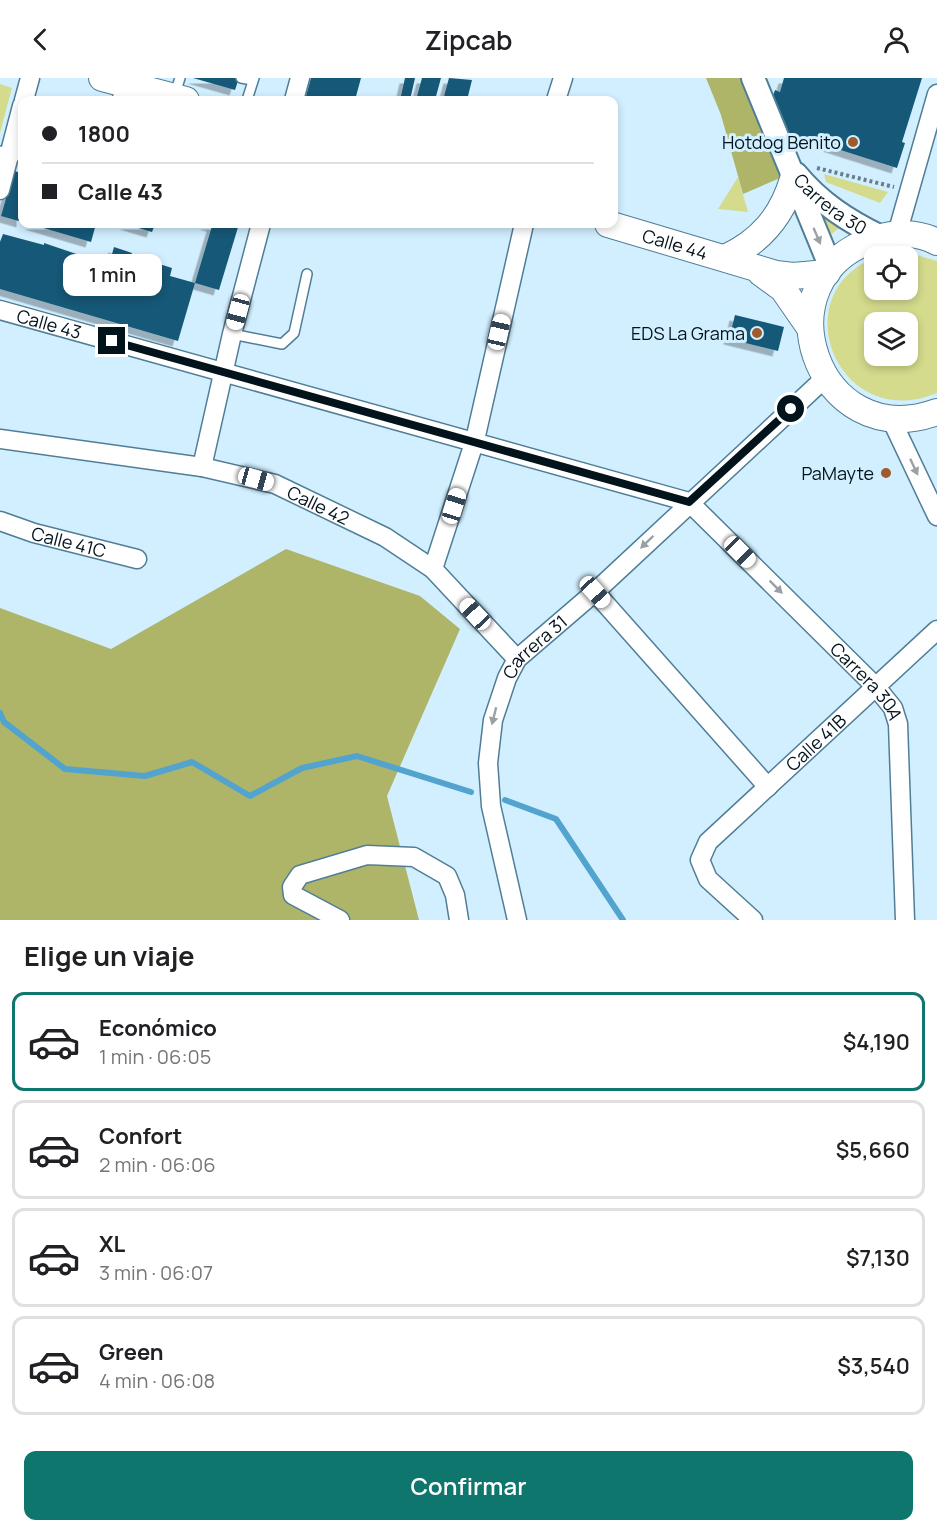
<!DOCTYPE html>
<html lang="es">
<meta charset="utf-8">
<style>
body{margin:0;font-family:Manrope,sans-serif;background:#f2f2f2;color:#202124;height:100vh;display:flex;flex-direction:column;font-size:22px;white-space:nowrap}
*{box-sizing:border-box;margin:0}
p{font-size:20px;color:#757577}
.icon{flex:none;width:33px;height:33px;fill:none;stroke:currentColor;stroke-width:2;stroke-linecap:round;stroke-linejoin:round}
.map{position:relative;height:842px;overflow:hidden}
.drawer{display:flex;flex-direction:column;background:#fff;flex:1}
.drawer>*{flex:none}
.hud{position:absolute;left:18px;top:18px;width:600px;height:132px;border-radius:12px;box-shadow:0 3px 9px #0003;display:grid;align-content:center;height:132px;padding:0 24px;background:#fff}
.buttons{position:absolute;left:864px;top:168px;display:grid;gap:12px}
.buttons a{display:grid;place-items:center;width:54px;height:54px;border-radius:12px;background:#fff;box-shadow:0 3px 9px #0003;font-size:30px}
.end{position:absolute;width:27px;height:27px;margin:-14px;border:8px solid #02131c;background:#fff;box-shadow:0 0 0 3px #fff}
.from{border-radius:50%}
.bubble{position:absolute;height:42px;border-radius:12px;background:#fff;box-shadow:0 3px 9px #0003;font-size:20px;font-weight:600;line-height:42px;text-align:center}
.car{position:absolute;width:18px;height:36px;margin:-18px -9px;border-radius:8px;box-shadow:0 0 4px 2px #0007;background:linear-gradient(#fff 24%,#345 0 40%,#fff 0 76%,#345 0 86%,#fff 0)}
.hud b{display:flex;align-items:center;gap:21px;height:57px;font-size:22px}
.hud b+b{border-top:2px solid #e0e0e0}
.hud i{width:15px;height:15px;background:#202124}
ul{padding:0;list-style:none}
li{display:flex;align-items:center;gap:18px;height:99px;margin:0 12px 9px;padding:0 12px;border:3px solid #e0e0e0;border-radius:12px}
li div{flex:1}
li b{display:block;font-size:22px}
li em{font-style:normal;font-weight:600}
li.active{border-color:#0f766e}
li>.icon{width:54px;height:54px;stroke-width:1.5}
h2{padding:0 24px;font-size:27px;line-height:72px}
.button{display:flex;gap:12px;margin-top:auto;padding:12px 24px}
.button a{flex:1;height:69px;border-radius:12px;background:#0f766e;color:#fff;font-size:24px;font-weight:600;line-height:69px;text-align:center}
header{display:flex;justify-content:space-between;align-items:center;height:78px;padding:0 24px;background:#fff;font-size:27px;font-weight:600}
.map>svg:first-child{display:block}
.green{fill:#d4db8d;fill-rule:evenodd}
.forest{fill:#aeb568}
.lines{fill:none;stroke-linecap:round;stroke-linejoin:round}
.stream{stroke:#52a4ce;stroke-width:6}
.building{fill:#175977;filter:url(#shadow)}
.service-casing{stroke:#507e96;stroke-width:12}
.minor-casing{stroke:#507e96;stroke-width:21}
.tertiary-casing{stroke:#507e96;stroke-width:26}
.secondary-casing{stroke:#507e96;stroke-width:28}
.path{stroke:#687f8b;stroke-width:4;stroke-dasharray:3 3;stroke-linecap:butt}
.service{stroke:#fff;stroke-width:9}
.minor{stroke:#fff;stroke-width:18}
.tertiary{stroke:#fff;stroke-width:22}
.secondary{stroke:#fff;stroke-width:26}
.oneway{fill:#9aa1a4}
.route{stroke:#02131c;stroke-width:8}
.poi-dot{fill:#9f5b2c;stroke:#d2efff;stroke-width:2}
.labels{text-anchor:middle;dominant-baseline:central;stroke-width:6;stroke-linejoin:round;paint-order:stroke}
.poi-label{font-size:18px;fill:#02131c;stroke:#d2efff;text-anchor:end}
.street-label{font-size:18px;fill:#02131c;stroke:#d2efff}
</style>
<header><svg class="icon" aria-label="back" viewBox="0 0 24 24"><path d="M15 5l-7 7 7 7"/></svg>Zipcab<svg class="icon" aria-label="person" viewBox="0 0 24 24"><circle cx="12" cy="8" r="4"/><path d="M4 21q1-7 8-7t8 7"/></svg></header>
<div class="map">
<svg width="937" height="842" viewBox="0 0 937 842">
<defs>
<filter id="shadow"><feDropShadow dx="-5.5" dy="5.5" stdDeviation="0" flood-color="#0004"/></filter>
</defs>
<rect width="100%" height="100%" fill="#d2efff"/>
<path class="green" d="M0,6L12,10L0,55Z
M824,96L888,114L880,125L826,104Z
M738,99L748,134L718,131Z
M811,125L842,148L825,161Z
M906,174L937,183V315C839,356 782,218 874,180V212H908V178H878ZM874,244H908V278H874Z"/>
<path class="forest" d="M706,0H745L780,100L743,116L721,37Z
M286,471L420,518L460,551L387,718L419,842H0V530L111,571Z"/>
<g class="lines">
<path class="stream" d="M0,635L4,644L65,691L145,698L192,684L250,718L302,690L357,678L471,714
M505,722L556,741L623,842"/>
</g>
<path class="building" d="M193,0H239L235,12Z
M311,0H361L355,22H305Z
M405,0H415L410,22H400Z
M422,0H441L435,22H416Z
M449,0L472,2L467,22H443Z
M784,0H922L902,64L905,65L897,90L784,54L770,26L775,12L780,14Z
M14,93L22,95V144L1,138Z
M30,146H96L91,164Z
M125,146H155L152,154Z
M205,146H239L219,212L195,205L212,148Z
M3,156L44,167V165L109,187L114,169L132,175L129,184L148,189L150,183L172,190L170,198L195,205L178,263L0,211V164Z
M735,237L784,249L778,273L729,261Z"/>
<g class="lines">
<defs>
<path id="service" d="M241,0L253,2
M174,18L180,0
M117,22L121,5
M247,22L254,0
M0,73L22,79
M232,256L282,266L294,255L307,196"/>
<g id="minor">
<path d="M24,22L30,0"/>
<path d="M294,22L300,0"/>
<path d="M556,22L563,0"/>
<path d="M0,112L22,28"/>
<path d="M897,156L937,16"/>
<path id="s1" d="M0,232L689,424L876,609L893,630L898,646L905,842"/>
<path d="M891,341L937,438"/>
<path id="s2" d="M0,361L202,389L275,406L385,459L433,491L517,581"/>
<path d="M202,389L232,256L261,146"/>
<path id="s3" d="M0,443L34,455L137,481"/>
<path d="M433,491L475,362L524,146"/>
<path d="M595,514L768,709"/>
<path d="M340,842L293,817L292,809L300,797L367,777L414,779L447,798L455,817L459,842"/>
<path id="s4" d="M517,842L491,728L488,685L493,642L507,600L517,581L595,514L825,300"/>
<path id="s5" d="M753,842L708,801L700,782L708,764L937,552"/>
</g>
<g id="tertiary">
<path d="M753,0L831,190"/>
<path id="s6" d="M796,96C820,125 848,143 881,159"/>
</g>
<g id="secondary">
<path d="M102,0L186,22"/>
<path id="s7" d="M608,146L776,196L793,198L827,195"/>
<path d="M937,164C918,154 895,154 875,161C756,199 816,378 937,334"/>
<path d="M725,180C760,164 782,139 793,101"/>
<path d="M761,195L783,211L810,250"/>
</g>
</defs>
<use href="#service" class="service-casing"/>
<use href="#minor" class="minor-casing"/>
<use href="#tertiary" class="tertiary-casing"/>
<use href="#secondary" class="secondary-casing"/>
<path class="path" d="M817,90L894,109"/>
<use href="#service" class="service"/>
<use href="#minor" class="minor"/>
<use href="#tertiary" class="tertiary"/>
<use href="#secondary" class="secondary"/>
</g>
<defs><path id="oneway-solid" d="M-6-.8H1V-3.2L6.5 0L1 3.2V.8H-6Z" transform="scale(1.5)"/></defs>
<g class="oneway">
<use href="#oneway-solid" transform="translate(817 158) rotate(67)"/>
<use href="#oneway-solid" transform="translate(914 389) rotate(65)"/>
<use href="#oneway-solid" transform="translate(647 464) rotate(136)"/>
<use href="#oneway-solid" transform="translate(776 509) rotate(45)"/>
<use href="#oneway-solid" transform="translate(494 638) rotate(104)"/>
</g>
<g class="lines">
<path class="route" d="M112,263L689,424L791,331"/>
</g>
<g class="poi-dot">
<circle cx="853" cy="64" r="6"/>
<circle cx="757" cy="255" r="6"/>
<circle cx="886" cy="395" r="6"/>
</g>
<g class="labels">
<g class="poi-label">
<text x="841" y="64">Hotdog Benito</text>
<text x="745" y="255">EDS La Grama</text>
<text x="874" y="395">PaMayte</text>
</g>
<g class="street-label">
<text stroke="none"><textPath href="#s6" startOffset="46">Carrera 30</textPath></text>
<text stroke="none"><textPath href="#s7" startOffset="70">Calle 44</textPath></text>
<text stroke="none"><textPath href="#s1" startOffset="51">Calle 43</textPath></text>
<text stroke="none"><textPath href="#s2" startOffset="327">Calle 42</textPath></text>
<text stroke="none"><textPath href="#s3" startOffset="72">Calle 41C</textPath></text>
<text stroke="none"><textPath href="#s4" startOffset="290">Carrera 31</textPath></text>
<text stroke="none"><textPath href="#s1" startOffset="968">Carrera 30A</textPath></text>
<text stroke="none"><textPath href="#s5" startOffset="248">Calle 41B</textPath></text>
</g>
</g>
</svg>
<div class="buttons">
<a><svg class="icon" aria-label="locate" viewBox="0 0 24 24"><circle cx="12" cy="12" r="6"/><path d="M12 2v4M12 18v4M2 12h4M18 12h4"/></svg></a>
<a><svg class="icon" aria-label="layers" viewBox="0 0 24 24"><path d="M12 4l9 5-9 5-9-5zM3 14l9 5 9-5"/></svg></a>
</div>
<i class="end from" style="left:791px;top:331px"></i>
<i class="end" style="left:112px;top:263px"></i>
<div class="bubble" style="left:63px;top:176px;width:99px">1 min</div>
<i class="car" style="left:238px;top:234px;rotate:195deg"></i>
<i class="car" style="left:499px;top:254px;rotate:13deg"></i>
<i class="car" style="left:256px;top:401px;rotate:106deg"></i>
<i class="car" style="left:454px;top:428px;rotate:17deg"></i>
<i class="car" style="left:740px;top:474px;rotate:135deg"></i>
<i class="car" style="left:595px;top:514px;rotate:138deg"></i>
<i class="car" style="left:475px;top:536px;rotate:317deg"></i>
<div class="hud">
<b><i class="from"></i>1800</b>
<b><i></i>Calle 43</b>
</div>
</div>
<section class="drawer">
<h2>Elige un viaje</h2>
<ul>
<li class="active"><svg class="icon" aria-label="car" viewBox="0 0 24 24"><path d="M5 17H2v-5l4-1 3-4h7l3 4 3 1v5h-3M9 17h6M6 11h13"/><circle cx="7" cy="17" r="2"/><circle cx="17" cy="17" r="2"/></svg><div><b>Económico</b><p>1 min · 06:05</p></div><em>$4,190</em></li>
<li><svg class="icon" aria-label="car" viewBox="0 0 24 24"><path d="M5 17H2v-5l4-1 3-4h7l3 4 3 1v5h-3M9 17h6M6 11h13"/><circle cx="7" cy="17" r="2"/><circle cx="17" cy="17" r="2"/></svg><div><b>Confort</b><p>2 min · 06:06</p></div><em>$5,660</em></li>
<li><svg class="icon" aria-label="car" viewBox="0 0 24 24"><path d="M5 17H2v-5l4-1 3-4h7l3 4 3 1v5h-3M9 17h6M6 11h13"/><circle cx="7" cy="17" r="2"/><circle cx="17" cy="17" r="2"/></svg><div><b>XL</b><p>3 min · 06:07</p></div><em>$7,130</em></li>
<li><svg class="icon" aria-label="car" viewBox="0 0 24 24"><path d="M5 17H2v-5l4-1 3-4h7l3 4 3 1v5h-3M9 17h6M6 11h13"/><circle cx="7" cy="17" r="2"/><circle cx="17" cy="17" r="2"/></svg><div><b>Green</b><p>4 min · 06:08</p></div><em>$3,540</em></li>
</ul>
<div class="button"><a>Confirmar</a></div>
</section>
